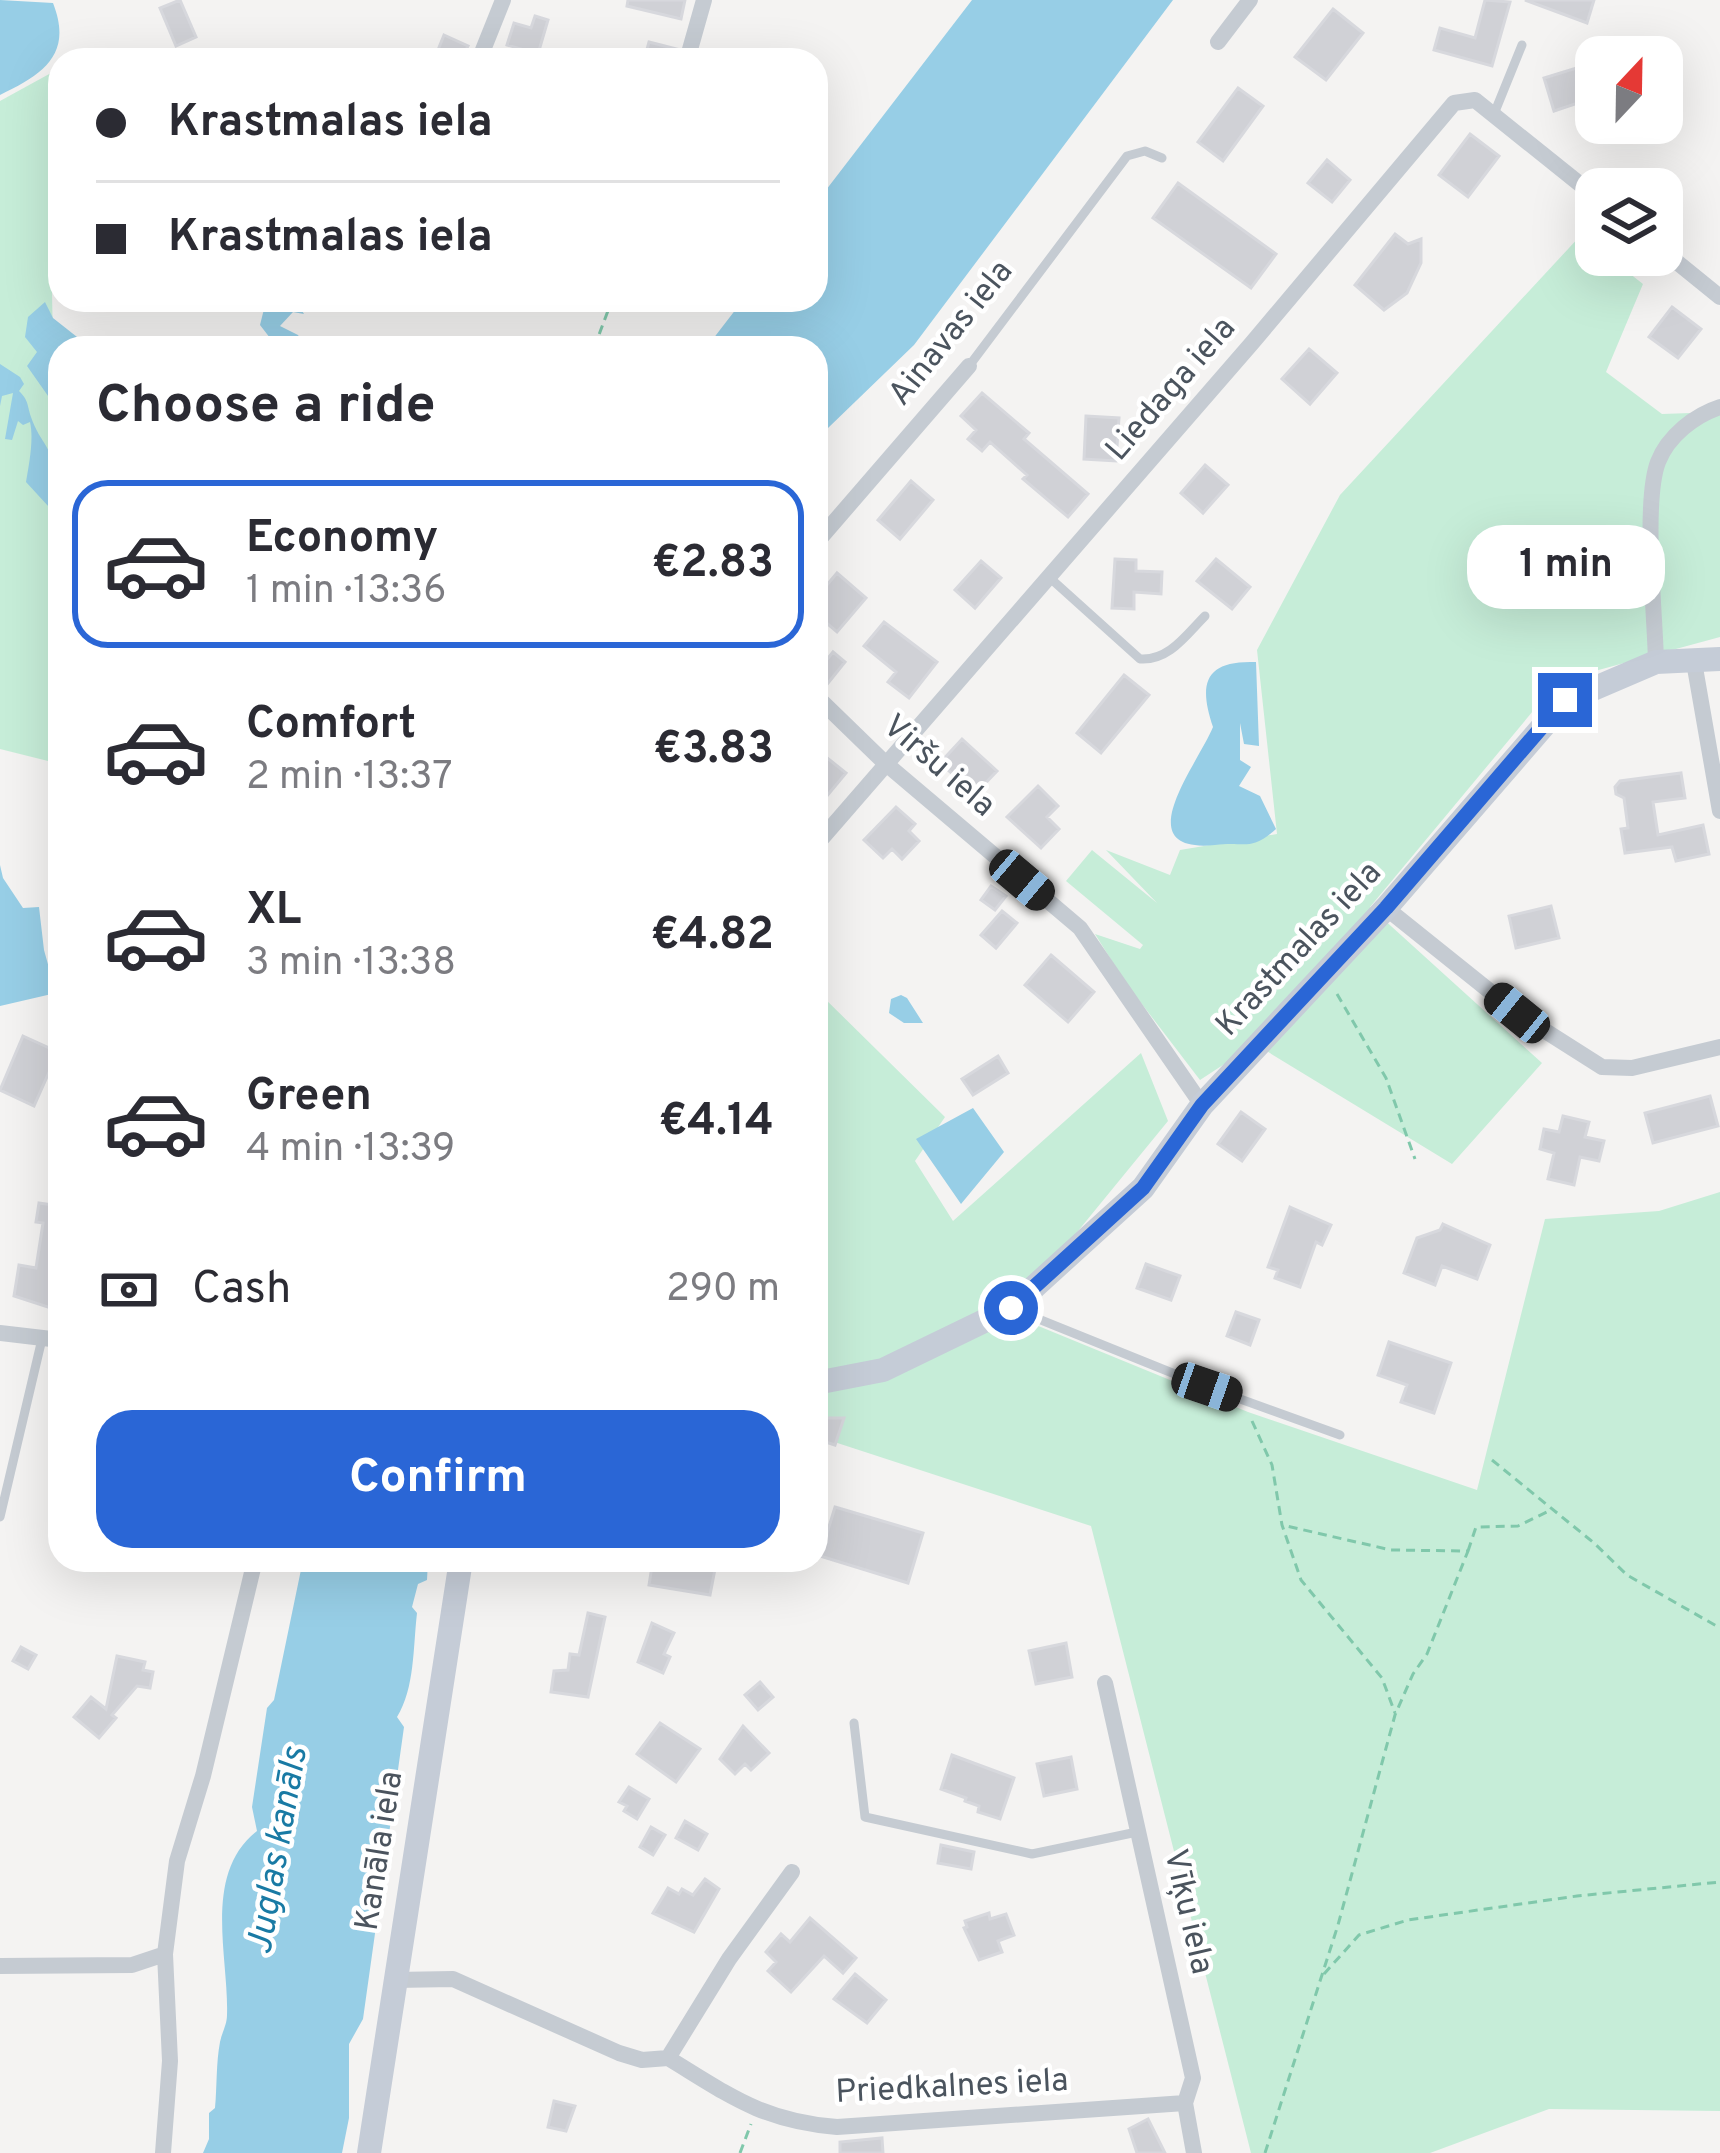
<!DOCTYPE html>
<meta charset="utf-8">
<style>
body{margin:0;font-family:Overpass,sans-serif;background:#f7f7f7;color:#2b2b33;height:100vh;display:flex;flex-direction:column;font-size:45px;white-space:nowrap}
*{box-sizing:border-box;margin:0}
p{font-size:39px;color:#7c7c81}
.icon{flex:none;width:66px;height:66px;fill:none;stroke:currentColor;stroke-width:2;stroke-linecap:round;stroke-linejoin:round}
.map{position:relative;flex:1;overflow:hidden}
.details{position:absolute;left:48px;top:336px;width:780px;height:1236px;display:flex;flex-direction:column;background:#fff;border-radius:36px;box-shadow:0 12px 48px #0002}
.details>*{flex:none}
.guide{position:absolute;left:48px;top:48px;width:780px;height:264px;border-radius:36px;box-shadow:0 12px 48px #0002;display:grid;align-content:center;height:264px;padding:0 48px;background:#fff}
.needle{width:78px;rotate:22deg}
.buttons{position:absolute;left:1575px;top:36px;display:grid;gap:24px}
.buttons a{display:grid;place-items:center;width:108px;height:108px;border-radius:24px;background:#fff;box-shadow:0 12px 48px #0002;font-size:60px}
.end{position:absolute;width:54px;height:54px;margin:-27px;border:15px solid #2a66d6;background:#fff;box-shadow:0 0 0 6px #fff}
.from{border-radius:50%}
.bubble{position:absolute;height:84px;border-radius:36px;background:#fff;box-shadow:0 12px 48px #0002;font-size:39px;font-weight:700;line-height:84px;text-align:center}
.car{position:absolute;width:36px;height:72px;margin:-36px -18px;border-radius:15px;box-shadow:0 0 9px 3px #0007;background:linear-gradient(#222 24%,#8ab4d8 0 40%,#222 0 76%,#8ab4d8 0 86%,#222 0)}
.guide b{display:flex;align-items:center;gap:42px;height:114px;font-size:45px}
.guide b+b{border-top:3px solid #e1e1e2}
.guide i{width:30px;height:30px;background:#2b2b33}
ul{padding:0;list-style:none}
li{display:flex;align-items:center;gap:36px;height:168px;margin:0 24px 18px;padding:0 24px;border:6px solid transparent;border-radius:36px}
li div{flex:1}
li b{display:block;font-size:45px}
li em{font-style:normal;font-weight:700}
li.current{border-color:#2a66d6}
li>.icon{width:108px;height:108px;stroke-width:1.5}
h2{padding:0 48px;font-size:54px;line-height:144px}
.pay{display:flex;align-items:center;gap:30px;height:132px;padding:0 48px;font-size:45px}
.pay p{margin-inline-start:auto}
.button{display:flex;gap:24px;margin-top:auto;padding:24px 48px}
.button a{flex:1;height:138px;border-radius:36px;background:#2a66d6;color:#fff;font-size:48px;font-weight:700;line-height:138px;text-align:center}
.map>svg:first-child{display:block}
.green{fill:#c6edd8}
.water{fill:#97cee6}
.building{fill:#d0d1d6;stroke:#d7d8dd;stroke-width:3}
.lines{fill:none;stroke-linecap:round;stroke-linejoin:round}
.path{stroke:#80c8ab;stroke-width:3;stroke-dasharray:9 6;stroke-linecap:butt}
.lane{stroke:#c5cbd2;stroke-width:9}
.street{stroke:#c5cbd2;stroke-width:16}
.secondary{stroke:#c5ccd7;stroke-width:24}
.route{stroke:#2a66d6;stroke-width:15}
.labels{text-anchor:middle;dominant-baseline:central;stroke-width:9;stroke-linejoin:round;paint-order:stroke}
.street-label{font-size:33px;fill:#4b545e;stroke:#fff}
.water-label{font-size:36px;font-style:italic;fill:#197aa4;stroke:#fff}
</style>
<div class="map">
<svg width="1720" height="2153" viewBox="0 0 1720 2153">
<rect width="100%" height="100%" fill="#f4f3f2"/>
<path class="green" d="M51,73L60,126V276L52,292L55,439L60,443V764L0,749V101Z
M1581,235L1596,247V255H1606L1643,284L1606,372L1662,414L1720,412V637L1558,681L1370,907L1542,1063L1452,1164L1255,1044L1200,1080L1125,982L1095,934L1140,949L1143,945L1066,881L1092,850L1157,903L1106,850L1170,875L1180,850L1277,834L1257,650L1340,495Z
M816,990L945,1117L915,1161L953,1221L1141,1053L1168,1121L1060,1253L1031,1323L1248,1412L1477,1490L1545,1219L1659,1211L1720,1192V2111L1549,2109L1430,2153H1251L1091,1526L816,1436Z"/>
<path class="water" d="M0,0L53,3C73,54 44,74 0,95Z
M972,0H1173L914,345L828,428L816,446V348H706L743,300H816V203Z
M287,301L289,308L301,309L304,314L293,312L280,326L298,335L306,348H270V338L260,325L264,309Z
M45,302L53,318L91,348H60V413L27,366L37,352L25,337L28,317Z
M0,364L20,377L24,384L19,391C29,401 27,405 31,417C40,444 55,447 55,482L49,484L60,490V519L26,482C29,464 34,439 30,422L23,425L18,421L12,440L5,439L13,393L2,396L0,406Z
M1256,662L1259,746L1244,744L1240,723V760L1251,767L1239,786L1260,796L1276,829C1250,852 1246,841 1215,845C1125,854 1198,764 1213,727C1198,683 1205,660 1256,662Z
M0,865L3,878L23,908L39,907L44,950L56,993L0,1006Z
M901,995L907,998L923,1023H904L889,1013L891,999Z
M973,1108L1004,1152L961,1204L916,1139Z
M303,1560H428L427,1580L418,1584L412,1607L417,1613C413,1647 415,1688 397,1717L404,1727L363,2019L349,2044V2118L342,2153H203L209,2139V2113L215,2108C217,2086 216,2063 220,2042C222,2032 227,2025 227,2015C229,1957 202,1874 257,1831L252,1807L267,1708L274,1700Z"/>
<path class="building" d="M180,0L196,37L176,46L160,8Z
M628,0H685L681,19L627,6Z
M1485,0L1510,2L1492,66L1434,50L1440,28L1475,38Z
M1525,0H1594L1587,23Z
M1333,9L1363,33L1326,80L1295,57Z
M535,16L548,20L538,54L507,45L514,23L531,28Z
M444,35L468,46L461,60H434Z
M649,42L677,49L675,60H644Z
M1596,62V97L1554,111L1544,78Z
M1238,88L1263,106L1223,161L1198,142Z
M1470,134L1499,156L1468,197L1439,175Z
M1327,160L1350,180L1332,202L1308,183Z
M1178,183L1276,254L1251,288L1153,218Z
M1395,234L1408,244L1421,239V263L1407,293L1384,310L1355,285Z
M1672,307L1701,329L1678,358L1649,337Z
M1309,349L1337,373L1310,404L1282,379Z
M982,393L1029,433L1024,439L1088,494L1068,517L1023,479L1027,475L990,442L982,451L968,439L976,430L961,416Z
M1086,416L1119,418L1116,461L1084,459Z
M1205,465L1228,485L1203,513L1181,493Z
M911,481L933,500L900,539L878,520Z
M1115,559L1136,560V571L1162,572L1161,594L1134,592V609L1112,608Z
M1216,559L1250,587L1232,609L1197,581Z
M981,561L1001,578L975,608L955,590Z
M837,573L866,598L837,632L816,614V598Z
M884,622L937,662L909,698L888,682L896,672L864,646Z
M833,652L845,662L828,683L816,673Z
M1124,675L1149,695L1101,753L1077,733Z
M962,739L997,771L975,794L940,763Z
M816,749L846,773L816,809Z
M1681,773L1685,798L1653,802L1658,835L1703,825L1709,854L1676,861L1672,847L1625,853L1621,829L1628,828L1624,798L1616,794L1615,787L1620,781Z
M1038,786L1058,806L1047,817L1059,829L1041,848L1007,817Z
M896,807L915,824L909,831L919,841L902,859L892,849L883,858L864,840Z
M991,886L1006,896L995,910L981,900Z
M1551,906L1559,938L1516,948L1509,916Z
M1002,911L1017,923L996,948L981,935Z
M1051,955L1094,992L1068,1022L1025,985Z
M23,1036L58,1052L34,1106L0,1090Z
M998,1056L1008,1073L973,1095L962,1079Z
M1710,1096L1718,1126L1653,1143L1645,1113Z
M1241,1112L1265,1129L1242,1161L1218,1144Z
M1563,1116L1589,1122L1585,1137L1604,1141L1599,1161L1580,1157L1574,1185L1548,1179L1554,1153L1540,1149L1544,1129L1559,1132Z
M39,1203L60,1206V1311L14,1296L19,1265L36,1268L43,1223L36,1222Z
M1290,1207L1331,1225L1322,1245L1316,1242L1300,1287L1275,1278L1278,1270L1268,1267Z
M1443,1224L1490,1245L1477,1279L1442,1266L1435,1285L1404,1273L1417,1238L1440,1230Z
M1146,1264L1180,1276L1171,1300L1137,1288Z
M1236,1312L1259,1320L1250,1345L1227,1336Z
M1389,1342L1451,1363L1434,1413L1401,1402L1407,1385L1378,1375Z
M816,1418H844L835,1445L816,1439Z
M835,1507L923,1533L908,1583L820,1556Z
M653,1560L716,1564L710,1595L649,1585Z
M588,1613L605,1617L588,1697L551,1692L554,1671L568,1670L570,1654L579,1655Z
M652,1623L674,1633L664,1654L670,1657L663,1673L638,1662Z
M1066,1643L1072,1677L1036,1684L1029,1651Z
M21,1647L36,1655L28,1669L13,1661Z
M117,1656L145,1662L143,1670L153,1672L150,1688L137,1686L112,1715L116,1718L99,1738L74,1717L91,1697L106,1709Z
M760,1682L773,1697L758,1710L745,1695Z
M660,1723L700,1749L676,1782L637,1754Z
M743,1726L769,1753L751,1770L745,1764L735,1774L720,1759Z
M952,1755L1014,1778L1000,1819L978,1812L979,1806L965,1801L966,1798L941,1789Z
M1071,1757L1077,1789L1044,1796L1037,1764Z
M629,1787L649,1799L637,1819L624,1811L627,1806L619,1802Z
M685,1821L707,1834L698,1850L676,1838Z
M651,1827L665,1835L653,1855L640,1847Z
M941,1845L974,1852L971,1869L938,1863Z
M705,1879L719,1889L694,1932L653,1913L668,1888L679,1894L682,1889L693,1895Z
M989,1913L990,1919L1006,1914L1014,1935L998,1941L1002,1952L979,1960L964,1928L967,1927L965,1921Z
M810,1918L856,1958L843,1973L824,1956L791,1992L768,1971L776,1962L766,1952L781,1934L790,1942Z
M855,1974L886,2000L867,2023L834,1999Z
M554,2101L575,2106L566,2131L548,2127Z
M1148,2119L1165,2153H1137L1129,2129Z
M882,2138L883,2153H840V2142Z"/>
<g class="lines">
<path class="path" d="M594,348L612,300
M1337,994L1386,1078L1415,1159
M1252,1421L1272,1465L1282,1525L1301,1580L1382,1678L1395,1713
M1492,1460L1594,1543L1627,1575L1720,1628
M1468,1551L1476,1527L1518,1526L1551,1510
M1324,1974L1359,1935L1408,1920L1577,1896L1720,1882
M740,2153L751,2124
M1265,2153L1338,1925L1395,1715L1413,1674L1427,1654L1468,1551L1391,1550L1282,1525"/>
<path class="lane" d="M1494,114L1522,45
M969,366L1127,156L1145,151L1162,158
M1050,578L1140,659C1169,661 1186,635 1205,616
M1016,1310L1207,1387L1340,1435
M0,1517L42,1339
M854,1723L865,1817L1032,1854L1137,1832"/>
<path class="street" d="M1218,42L1250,0
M479,60L503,0
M687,60L704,0
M1662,250L1720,297
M816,543L969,366
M1656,662C1655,614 1643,502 1658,462C1668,436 1695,415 1720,407
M1694,662L1720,811
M816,696L885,763L1080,928L1202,1105
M816,845L1252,343L1454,103L1475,100L1596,197
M1386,908L1517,1013L1602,1067L1632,1068L1720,1047
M0,1333L60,1340
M1105,1683L1193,2078L1185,2103L1194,2153
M0,1966L132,1965L165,1954
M395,1980L453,1979L619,2053L642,2060L668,2058L729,1959L792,1872
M668,2058C729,2095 762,2121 837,2127L1185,2103
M163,2153L170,2061L165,1954L177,1861L203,1776L255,1560"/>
<path class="secondary" d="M816,1383L883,1370L1011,1308L1143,1188L1202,1105L1386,908L1565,701L1656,662L1720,659
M369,2153L461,1560"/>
</g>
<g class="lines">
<path class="route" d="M1011,1308L1143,1188L1202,1105L1386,908L1565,700"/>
</g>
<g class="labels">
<g class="street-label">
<text transform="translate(952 334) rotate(-51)">Ainavas iela</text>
<text transform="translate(1172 390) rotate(-49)">Liedaga iela</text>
<text transform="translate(938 767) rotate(41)">Viršu iela</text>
<text transform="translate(1300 950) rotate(-47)">Krastmalas iela</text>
<text transform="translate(381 1851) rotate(-81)">Kanāla iela</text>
<text transform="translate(1187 1912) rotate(77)">Vīķu iela</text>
<text transform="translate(952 2088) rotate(-3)">Priedkalnes iela</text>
</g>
<g class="water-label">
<text transform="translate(279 1851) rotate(-80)">Juglas kanāls</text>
</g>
</g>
</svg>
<div class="buttons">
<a><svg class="needle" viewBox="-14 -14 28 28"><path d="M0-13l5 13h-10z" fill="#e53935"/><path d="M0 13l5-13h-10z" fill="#7c7c81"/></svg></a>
<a><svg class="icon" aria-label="layers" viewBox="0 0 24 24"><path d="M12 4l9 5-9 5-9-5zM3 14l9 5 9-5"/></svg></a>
</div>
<i class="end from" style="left:1011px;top:1308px"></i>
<i class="end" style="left:1565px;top:700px"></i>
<div class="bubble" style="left:1467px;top:525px;width:198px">1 min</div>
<i class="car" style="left:1022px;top:880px;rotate:130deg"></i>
<i class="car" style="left:1517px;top:1013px;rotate:309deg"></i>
<i class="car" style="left:1207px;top:1387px;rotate:109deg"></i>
<div class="guide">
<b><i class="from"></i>Krastmalas iela</b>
<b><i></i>Krastmalas iela</b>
</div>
<section class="details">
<h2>Choose a ride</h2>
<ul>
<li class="current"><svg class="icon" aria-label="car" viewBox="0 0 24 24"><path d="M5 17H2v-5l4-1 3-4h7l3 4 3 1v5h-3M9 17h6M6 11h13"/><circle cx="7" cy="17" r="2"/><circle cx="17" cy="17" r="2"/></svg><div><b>Economy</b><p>1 min · 13:36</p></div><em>€2.83</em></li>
<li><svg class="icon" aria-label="car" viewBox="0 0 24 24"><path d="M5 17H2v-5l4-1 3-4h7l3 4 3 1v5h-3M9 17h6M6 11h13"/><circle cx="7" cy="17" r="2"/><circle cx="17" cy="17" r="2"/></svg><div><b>Comfort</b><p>2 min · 13:37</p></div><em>€3.83</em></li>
<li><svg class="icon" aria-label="car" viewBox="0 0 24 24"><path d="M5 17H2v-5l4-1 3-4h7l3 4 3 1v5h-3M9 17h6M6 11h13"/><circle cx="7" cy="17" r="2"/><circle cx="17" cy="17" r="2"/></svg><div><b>XL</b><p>3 min · 13:38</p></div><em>€4.82</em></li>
<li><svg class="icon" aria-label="car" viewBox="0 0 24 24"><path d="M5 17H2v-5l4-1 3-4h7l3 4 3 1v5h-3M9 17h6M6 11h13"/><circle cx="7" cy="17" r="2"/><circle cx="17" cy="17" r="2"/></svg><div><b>Green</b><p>4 min · 13:39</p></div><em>€4.14</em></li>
</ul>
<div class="pay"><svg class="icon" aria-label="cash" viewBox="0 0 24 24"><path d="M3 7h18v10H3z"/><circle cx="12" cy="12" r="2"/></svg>Cash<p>290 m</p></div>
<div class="button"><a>Confirm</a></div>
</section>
</div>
